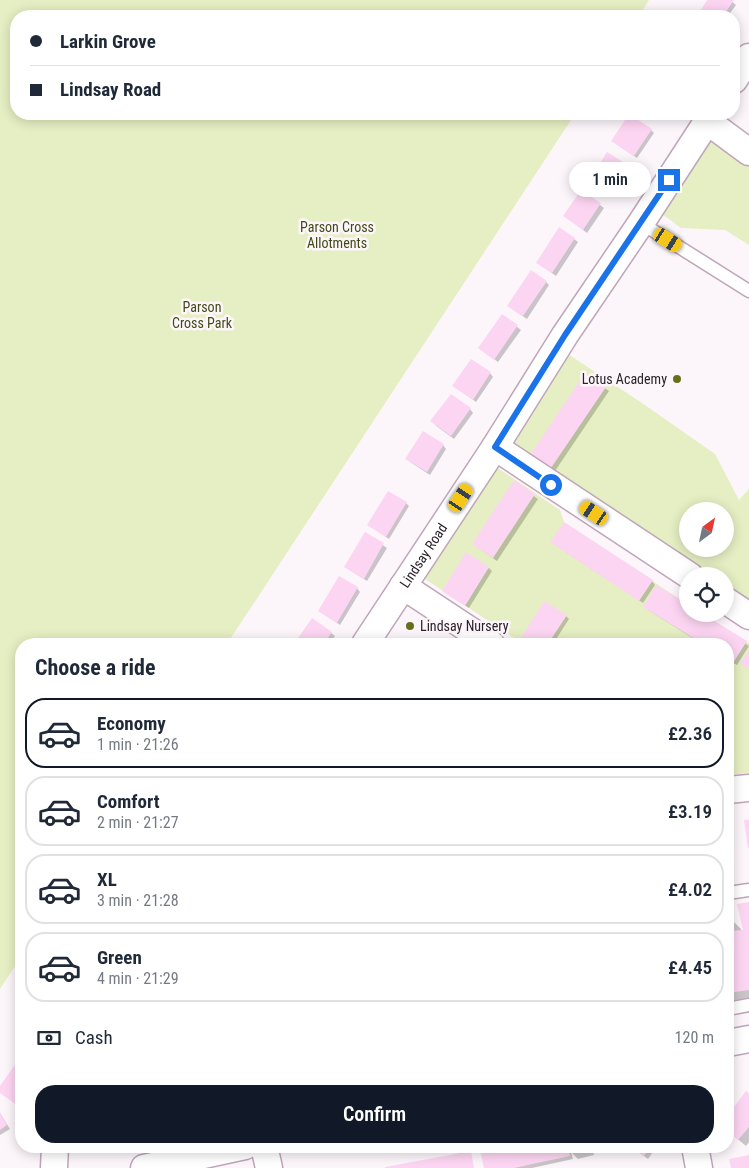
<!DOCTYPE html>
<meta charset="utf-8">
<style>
body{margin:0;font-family:"Roboto Condensed",sans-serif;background:#f2f2f3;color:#1f2937;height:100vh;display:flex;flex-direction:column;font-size:19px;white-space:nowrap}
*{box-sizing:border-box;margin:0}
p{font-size:16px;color:#747a83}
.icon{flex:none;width:28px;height:28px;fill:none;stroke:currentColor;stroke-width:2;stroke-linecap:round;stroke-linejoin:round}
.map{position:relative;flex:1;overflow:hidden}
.details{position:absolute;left:15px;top:638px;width:719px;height:515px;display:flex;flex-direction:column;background:#fff;border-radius:20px;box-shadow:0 2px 12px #0003}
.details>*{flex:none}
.banner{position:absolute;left:10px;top:10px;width:730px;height:110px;border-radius:20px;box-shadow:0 2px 12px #0003;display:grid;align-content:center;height:110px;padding:0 20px;background:#fff}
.needle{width:32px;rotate:33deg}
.tools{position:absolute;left:679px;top:502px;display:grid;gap:10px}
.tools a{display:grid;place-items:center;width:55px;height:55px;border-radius:50%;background:#fff;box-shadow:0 2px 12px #0003;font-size:25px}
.end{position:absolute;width:22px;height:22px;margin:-11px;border:6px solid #1a73e8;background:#fff;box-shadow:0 0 0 2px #fff}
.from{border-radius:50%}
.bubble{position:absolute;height:35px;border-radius:18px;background:#fff;box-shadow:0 2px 12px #0003;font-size:16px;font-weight:600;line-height:35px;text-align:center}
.car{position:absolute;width:15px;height:30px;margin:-15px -8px;border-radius:6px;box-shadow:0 0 4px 1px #0007;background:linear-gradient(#f5c518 24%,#345 0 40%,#f5c518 0 76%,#345 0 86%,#f5c518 0)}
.banner b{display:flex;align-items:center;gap:18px;height:48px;font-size:19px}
.banner b+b{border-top:1px solid #e0e1e3}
.banner i{width:12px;height:12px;background:#1f2937}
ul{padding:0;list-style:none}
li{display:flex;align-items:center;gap:15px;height:70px;margin:0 10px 8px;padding:0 10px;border:2px solid #e0e1e3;border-radius:20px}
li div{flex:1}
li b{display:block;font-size:19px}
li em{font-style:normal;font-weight:600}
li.selected{border-color:#111827}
li>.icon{width:45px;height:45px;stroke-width:1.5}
h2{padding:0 20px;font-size:22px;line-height:60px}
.pay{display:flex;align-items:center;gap:12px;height:55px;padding:0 20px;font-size:19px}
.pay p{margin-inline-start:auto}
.cta{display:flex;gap:10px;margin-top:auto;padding:10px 20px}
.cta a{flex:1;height:58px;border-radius:20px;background:#111827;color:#fff;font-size:20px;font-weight:600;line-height:58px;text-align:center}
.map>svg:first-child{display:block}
.green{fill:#e6efc3;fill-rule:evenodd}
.shadow{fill:#0003}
.building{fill:#fcd5f2}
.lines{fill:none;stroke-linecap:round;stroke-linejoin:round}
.service-casing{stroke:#c0a5b9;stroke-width:15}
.minor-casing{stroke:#c0a5b9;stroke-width:29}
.service{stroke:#fff;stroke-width:12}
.minor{stroke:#fff;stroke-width:26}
.route{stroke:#1a73e8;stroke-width:6}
.poi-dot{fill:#667019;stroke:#fcf6fb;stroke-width:2}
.labels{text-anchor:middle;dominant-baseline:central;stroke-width:5;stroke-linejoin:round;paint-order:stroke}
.park-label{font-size:14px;fill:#434a14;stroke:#fcf6fb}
.poi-label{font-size:14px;fill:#2c2229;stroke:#fcf6fb;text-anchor:end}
.street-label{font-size:14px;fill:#2c2229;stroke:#fcf6fb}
</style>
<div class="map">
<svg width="749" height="1168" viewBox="0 0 749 1168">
<rect width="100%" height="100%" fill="#fcf6fb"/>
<path class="green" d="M0,0H649L639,16H16V114H575L227,644H21V957L0,989Z
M709,138L749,164V245L725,230L681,228L662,214Z
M568,354L642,403L715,454L739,500L749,489V616L725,600V576H690L586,493L502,436ZM688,511H725V549H688Z
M486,460L560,510L564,522L687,604L688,614H703L749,643V773L728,775V644H523L413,571Z"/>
<path class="shadow" d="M709,0H730L736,5L728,16H698Z
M651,114H665L661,120Z
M651,130L654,133L637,158L616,144Z
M625,165L629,168L611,197L590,183Z
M581,191L604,208L587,233L565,216Z
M574,239L578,242L556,276L538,263Z
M546,282L549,285L527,319L512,309Z
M502,315L521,330L498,362L483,351Z
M490,373L493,377L476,402L454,386Z
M605,388L609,391L555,471L535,458Z
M470,409L473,413L454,439L435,425Z
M443,445L446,449L430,475L410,462Z
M514,482L538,499L497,561L473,544Z
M406,503L409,506L389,539L368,525Z
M365,533L387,548L367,581L345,567Z
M555,545L652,581L655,585L643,603Z
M489,568L492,571L469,608L447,594Z
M357,588L360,592L340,625L319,611Z
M648,610L700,614L749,646L737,665L728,660V644H702Z
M566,616L569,619L553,644H523Z
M331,633L335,636L329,644H296Z
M728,826L731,849L728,850Z
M749,903V1006L728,1010V916L741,929V931H745Z
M21,1058V1108L0,1092V1088Z
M749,1095V1142L746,1146L728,1131V1117Z
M0,1113L10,1129L0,1135Z
M481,1146H592L594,1155L578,1159L571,1152L573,1159L532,1168H486Z
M630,1146H657L648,1159Z"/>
<path class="building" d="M707,0H734L723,16H697Z
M629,114L652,129L634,156L611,141Z
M607,152L626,164L607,195L588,183Z
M581,190L601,203L583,230L563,216Z
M559,227L575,238L552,273L536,263Z
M531,270L547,281L523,316L507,306Z
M502,314L518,325L494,360L478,348Z
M471,359L491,372L473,400L452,386Z
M585,373L606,387L551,468L530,455Z
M451,394L471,408L451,436L430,421Z
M423,431L444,444L427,472L405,459Z
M514,480L535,494L493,558L472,544Z
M388,491L407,502L386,537L367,525Z
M564,522L653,580L639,601L550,542Z
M365,532L384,543L364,579L344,567Z
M466,552L489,567L465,606L442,591Z
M339,576L358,587L337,623L318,611Z
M656,585L688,604V614H703L747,641L733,663L728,660V644H703L643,607Z
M544,601L567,615L548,644H523L519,641Z
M312,618L332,632L324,644H294Z
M749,650V669L740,663Z
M744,820H749V848H748Z
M749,902V990L728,993V931L743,930L737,904Z
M21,1056V1101L18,1106L0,1093V1086Z
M746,1091L749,1093V1127L738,1140L728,1131V1115Z
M0,1113L7,1125L0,1130Z
M479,1146H587L588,1148L569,1152L570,1156L514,1168H484Z
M630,1146H651L644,1156Z
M471,1151L474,1168H385V1167Z
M749,1155V1168H731L729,1159Z"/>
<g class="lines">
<defs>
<path id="service" d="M641,223L749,291
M728,893L749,890
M728,1009L749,1005"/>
<g id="minor">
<path d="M734,80L749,57"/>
<path d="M707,121L749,152"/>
<path d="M495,447L690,576"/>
<path d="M403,586L491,644"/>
<path d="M725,600L749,616"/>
<path id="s1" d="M365,644L495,447L565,335L641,223L712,114"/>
<path d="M728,790L749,788"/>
<path d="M728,1043L749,1039"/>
<path d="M264,1146L269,1168"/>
<path d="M695,1146L699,1168"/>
<path d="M54,1168L55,1146"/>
<path d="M144,1168L245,1146"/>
</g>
</defs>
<use href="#service" class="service-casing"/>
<use href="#minor" class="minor-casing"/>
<use href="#service" class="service"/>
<use href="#minor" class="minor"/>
</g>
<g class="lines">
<path class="route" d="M551,485L495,447L565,335L669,180"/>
</g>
<g class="poi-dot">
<circle cx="677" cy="379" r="5"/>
<circle cx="410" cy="626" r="5"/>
</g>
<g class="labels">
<g class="park-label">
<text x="337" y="227">Parson Cross<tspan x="337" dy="16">Allotments</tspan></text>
<text x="202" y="307">Parson<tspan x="202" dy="16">Cross Park</tspan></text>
</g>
<g class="poi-label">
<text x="667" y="379">Lotus Academy</text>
<text x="420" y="626" text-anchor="start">Lindsay Nursery</text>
</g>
<g class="street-label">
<text stroke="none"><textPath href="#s1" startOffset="106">Lindsay Road</textPath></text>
</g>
</g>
</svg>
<div class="tools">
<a><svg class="needle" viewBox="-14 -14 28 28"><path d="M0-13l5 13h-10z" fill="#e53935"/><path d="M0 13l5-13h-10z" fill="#747a83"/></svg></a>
<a><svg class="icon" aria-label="locate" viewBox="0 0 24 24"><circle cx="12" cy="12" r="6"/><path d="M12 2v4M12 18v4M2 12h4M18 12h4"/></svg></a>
</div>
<i class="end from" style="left:551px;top:485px"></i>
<i class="end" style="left:669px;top:180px"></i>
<div class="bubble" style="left:569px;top:162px;width:82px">1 min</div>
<i class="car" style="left:668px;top:240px;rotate:123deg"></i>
<i class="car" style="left:461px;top:498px;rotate:34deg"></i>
<i class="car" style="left:594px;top:513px;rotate:304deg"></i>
<div class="banner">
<b><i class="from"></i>Larkin Grove</b>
<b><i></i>Lindsay Road</b>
</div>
<section class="details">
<h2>Choose a ride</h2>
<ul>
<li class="selected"><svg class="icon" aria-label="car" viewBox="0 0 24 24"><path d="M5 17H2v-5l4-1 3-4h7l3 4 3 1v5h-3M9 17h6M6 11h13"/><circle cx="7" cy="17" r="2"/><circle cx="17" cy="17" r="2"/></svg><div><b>Economy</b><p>1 min · 21:26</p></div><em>£2.36</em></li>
<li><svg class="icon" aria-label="car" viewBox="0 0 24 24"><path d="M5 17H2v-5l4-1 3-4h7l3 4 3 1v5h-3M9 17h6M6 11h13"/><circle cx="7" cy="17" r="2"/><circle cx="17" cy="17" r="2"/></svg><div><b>Comfort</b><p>2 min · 21:27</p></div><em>£3.19</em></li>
<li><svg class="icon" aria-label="car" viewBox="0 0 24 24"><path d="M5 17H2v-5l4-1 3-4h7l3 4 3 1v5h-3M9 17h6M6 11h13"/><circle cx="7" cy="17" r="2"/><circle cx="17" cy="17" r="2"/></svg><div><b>XL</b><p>3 min · 21:28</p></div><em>£4.02</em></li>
<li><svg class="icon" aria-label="car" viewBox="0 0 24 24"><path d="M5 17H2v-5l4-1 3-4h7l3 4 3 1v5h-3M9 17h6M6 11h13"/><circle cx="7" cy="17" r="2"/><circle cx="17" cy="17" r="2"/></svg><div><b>Green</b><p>4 min · 21:29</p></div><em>£4.45</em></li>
</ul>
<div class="pay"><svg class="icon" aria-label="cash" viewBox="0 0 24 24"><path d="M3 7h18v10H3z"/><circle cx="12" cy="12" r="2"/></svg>Cash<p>120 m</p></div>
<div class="cta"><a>Confirm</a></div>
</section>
</div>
